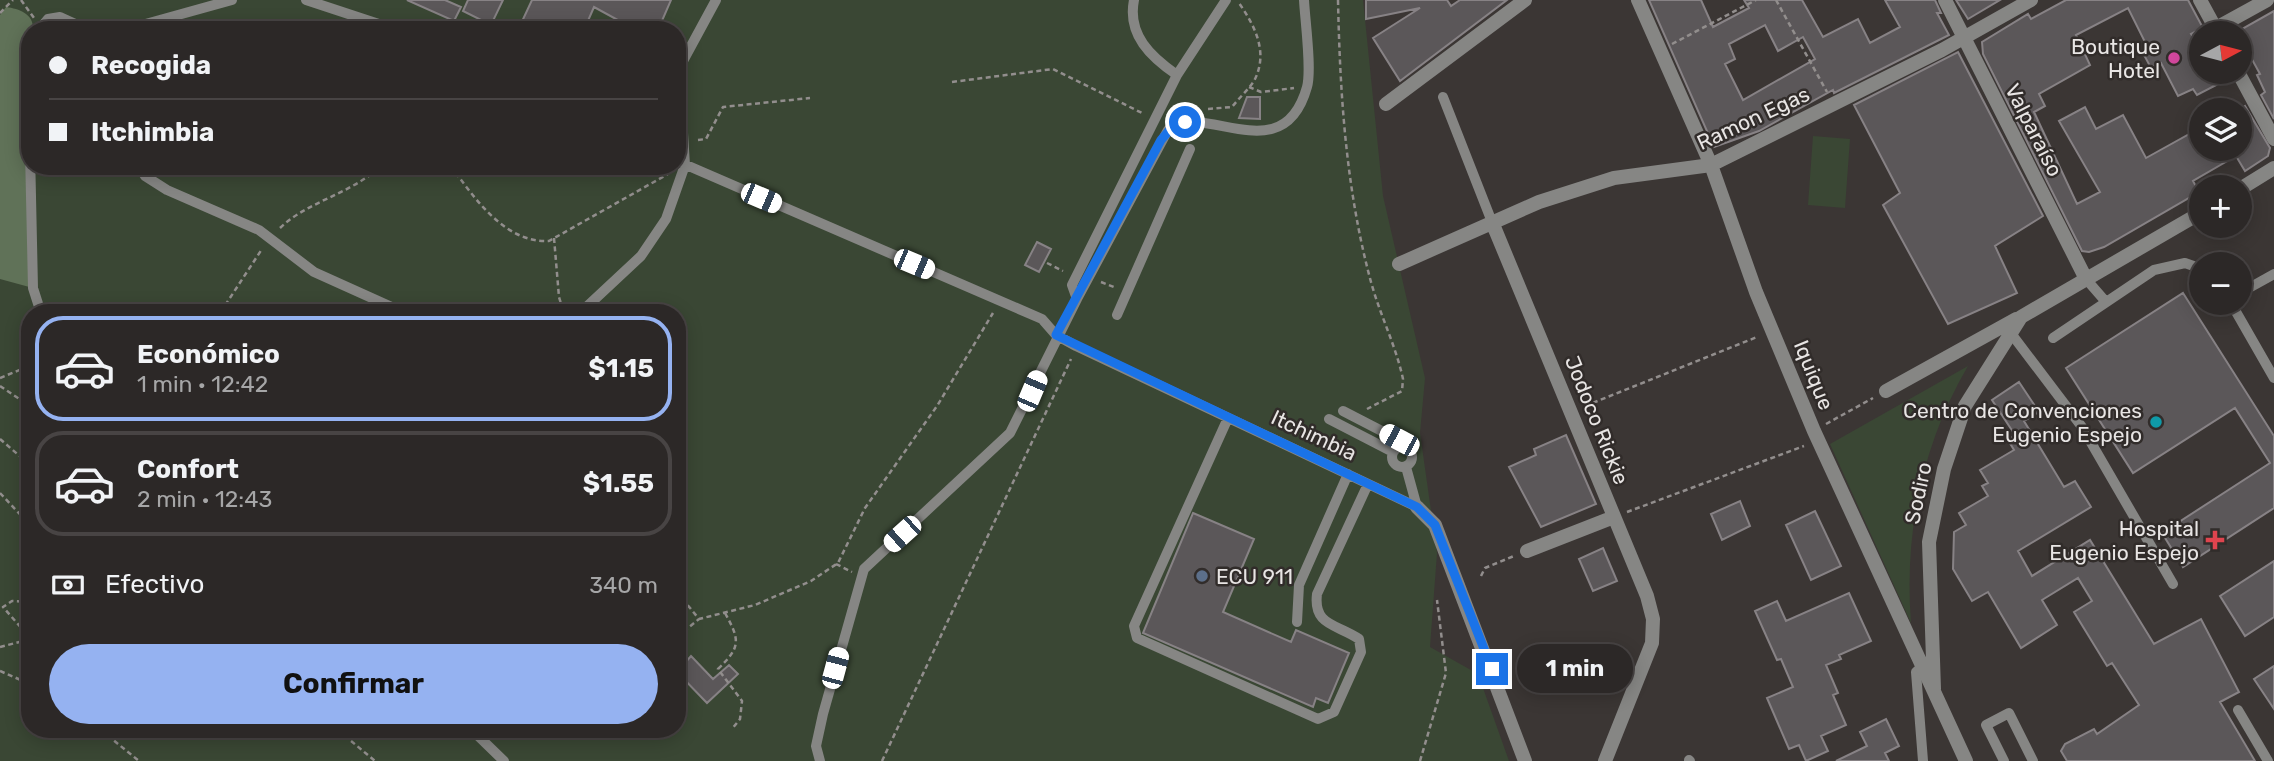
<!DOCTYPE html>
<html lang="es">
<meta charset="utf-8">
<style>
body{margin:0;font-family:Rubik,sans-serif;background:#34302f;color:#f1f3f6;height:100vh;display:flex;flex-direction:column;font-size:26px;white-space:nowrap}
*{box-sizing:border-box;margin:0}
p{font-size:23px;color:#a6a6a7}
.icon{flex:none;width:38px;height:38px;fill:none;stroke:currentColor;stroke-width:2;stroke-linecap:round;stroke-linejoin:round}
.map{position:relative;flex:1;overflow:hidden}
.drawer{position:absolute;left:21px;top:304px;width:665px;height:434px;display:flex;flex-direction:column;background:#2c2827;border-radius:28px;box-shadow:0 4px 18px #0003,0 0 0 2px #484444}
.drawer>*{flex:none}
.hud{position:absolute;left:21px;top:21px;width:665px;height:154px;border-radius:28px;box-shadow:0 4px 18px #0003,0 0 0 2px #484444;display:grid;align-content:center;height:154px;padding:0 28px;background:#2c2827}
.needle{width:46px;rotate:83deg}
.buttons{position:absolute;left:2189px;top:21px;display:grid;gap:14px}
.buttons a{display:grid;place-items:center;width:63px;height:63px;border-radius:50%;background:#2c2827;box-shadow:0 4px 18px #0003,0 0 0 2px #484444;font-size:35px}
.end{position:absolute;width:32px;height:32px;margin:-16px;border:9px solid #1a73e8;background:#fff;box-shadow:0 0 0 4px #fff}
.from{border-radius:50%}
.bubble{position:absolute;height:49px;border-radius:24px;background:#2c2827;box-shadow:0 4px 18px #0003,0 0 0 2px #484444;font-size:23px;font-weight:700;line-height:49px;text-align:center}
.car{position:absolute;width:21px;height:42px;margin:-21px -10px;border-radius:9px;box-shadow:0 0 5px 2px #0007;background:linear-gradient(#fff 24%,#345 0 40%,#fff 0 76%,#345 0 86%,#fff 0)}
.hud b{display:flex;align-items:center;gap:24px;height:66px;font-size:26px}
.hud b+b{border-top:2px solid #484444}
.hud i{width:18px;height:18px;background:#f1f3f6}
ul{padding:12px 0 0;list-style:none}
li{display:flex;align-items:center;gap:21px;height:105px;margin:0 14px 10px;padding:0 14px;border:4px solid #484444;border-radius:28px}
li div{flex:1}
li b{display:block;font-size:26px}
li em{font-style:normal;font-weight:700}
li.selected{border-color:#95b2f1}
li>.icon{width:63px;height:63px;stroke-width:1.5}
.pay{display:flex;align-items:center;gap:18px;height:77px;padding:0 28px;font-size:26px}
.pay p{margin-inline-start:auto}
.cta{display:flex;gap:14px;margin-top:auto;padding:14px 28px}
.cta a{flex:1;height:80px;border-radius:42px;background:#95b2f1;color:#111;font-size:28px;font-weight:700;line-height:80px;text-align:center}
.map>svg:first-child{display:block}
.green{fill:#3a4734;fill-rule:evenodd}
.forest{fill:#607258}
.building{fill:#5b5759;stroke:#878285;stroke-width:2;fill-rule:evenodd}
.lines{fill:none;stroke-linecap:round;stroke-linejoin:round}
.path{stroke:#928e8d;stroke-width:2.5;stroke-dasharray:5 3.5;stroke-linecap:butt}
.service{stroke:#868684;stroke-width:10}
.minor{stroke:#868684;stroke-width:14}
.route{stroke:#1a73e8;stroke-width:9}
.hotel-dot{fill:#d1479c;stroke:#312c2a;stroke-width:2.5}
.culture-dot{fill:#0f9aa8;stroke:#312c2a;stroke-width:2.5}
.health-dot{fill:#e0444e;stroke:#312c2a;stroke-width:2.5}
.service-dot{fill:#5c6f8a;stroke:#312c2a;stroke-width:2.5}
.labels{text-anchor:middle;dominant-baseline:central;stroke-width:5;stroke-linejoin:round;paint-order:stroke}
.poi-label{font-size:21px;fill:#e8e5e4;stroke:#312c2a;text-anchor:end}
.street-label{font-size:21px;fill:#e8e5e4;stroke:#312c2a}
</style>
<div class="map">
<svg width="2274" height="761" viewBox="0 0 2274 761">
<rect width="100%" height="100%" fill="#3b3634"/>
<path class="green" d="M0,0H1363L1383,196L1425,378L1420,433L1437,553L1430,647L1478,674L1509,761H0ZM30,30H677V166H30ZM30,313H677V730H30Z
M1813,136L1850,139L1845,208L1808,205Z
M1968,366C1922,444 1904,533 1911,623L1830,444Z"/>
<path class="forest" d="M6,7C20,9 34,14 33,30H30L33,288L0,279V15Z"/>
<path class="building" d="M407,0H445L461,7L454,21Z
M468,0H503L491,25L463,11Z
M532,0H671L658,30H636L594,7L584,30H518Z
M1366,0H1447L1451,6L1460,0H1507L1400,81L1373,38L1420,8L1366,19Z
M1649,0H1701L1713,27L1749,8L1744,0H1802L1823,37L1858,19L1870,43L1900,27L1885,0H1935L1941,13H1937L1949,35L1834,93L1833,90L1759,131L1714,147ZM1765,25L1778,51L1803,37L1815,59L1743,100L1725,64L1735,59L1729,44Z
M1956,0H2000L1968,19Z
M2066,0H2188L2203,28L2191,34L2202,50V72H2214L2220,83L2197,95L2193,89L2178,96L2161,63L2151,68L2144,55L2147,46L2128,8L2076,35L2090,65L2039,94L2045,106L2034,112L2077,204L2100,192L2059,121L2085,107L2096,129L2123,115L2146,158L2202,127V149H2240V110L2245,106L2270,148L2268,156L2245,171L2236,156L2193,181L2199,192L2104,247L2089,252L2082,251L1983,54L1982,42L2028,14L2031,19Z
M2274,11V119L2261,95L2265,92L2257,75L2260,74L2237,32Z
M1958,52L2043,216L1995,246L2017,293L1948,324L1883,205L1900,193L1854,105Z
M1247,97H1260V119L1239,118Z
M1037,242L1051,249L1039,272L1025,265Z
M2183,293L2274,436V508L2183,567L2162,533L2270,463L2235,408L2133,473L2066,368Z
M2019,382L2039,412L2024,421L2064,487L2075,481L2091,507L2018,551L2032,576L2090,540L2154,644L2201,619L2239,692L2220,702L2255,761H2067L2061,751L2065,744L2094,729L2097,734L2139,705L2112,663L2107,666L2074,612L2092,601L2078,578L2042,600L2057,625L2021,648L1988,592L1972,601L1953,569L1954,532L1966,525L1959,513L1988,496L1982,486L1988,483L1980,470L2014,450L2008,440L2015,435L1992,400Z
M1566,435L1596,504L1541,527L1509,467L1536,455L1534,449Z
M1740,501L1750,526L1722,540L1711,514Z
M1815,511L1841,566L1811,580L1786,525Z
M1193,513L1254,539L1223,612L1291,642L1296,630L1349,653L1328,703L1316,698L1313,707L1143,633Z
M1603,548L1617,581L1593,591L1579,559Z
M2274,561V617L2245,636L2220,596Z
M1849,593L1871,641L1839,655L1841,659L1826,665L1838,693L1833,695L1846,725L1821,736L1828,751L1806,761L1799,745L1789,749L1767,698L1793,687L1781,659L1777,660L1755,611L1777,601L1786,621Z
M691,656L713,679L729,665L738,674L707,703L677,672Z
M2274,666V709L2254,679Z
M1886,719L1899,746L1885,753L1889,761H1836L1867,746L1860,732Z"/>
<g class="lines">
<path class="path" d="M21,0L34,18
M1338,0C1340,95 1346,190 1371,282C1380,315 1396,346 1403,379L1402,391L1367,409
M1776,0L1827,92
M0,13L13,0
M1672,44L1756,0
M952,82L1053,69L1144,114
M1249,87L1261,92L1294,88
M1177,108L1191,109
M1208,109L1232,107C1239,98 1248,90 1254,81C1269,53 1255,26 1239,3
M698,140L706,139L723,107L810,98
M451,166C475,199 505,243 549,241L668,174
M280,228C308,201 351,194 381,166
M554,238L559,297L564,313
M1047,263L1063,271
M1101,282L1114,287
M210,313L226,304L262,249
M0,378L22,369L30,361
M0,386L30,406
M1585,406L1757,337
M1826,424L1873,398
M0,439L30,465
M0,493L30,525
M1627,512L1804,446
M836,564L852,572
M1481,576L1485,568L1514,556
M677,592L699,619L755,605L811,581L838,563L865,508L937,406L993,313
M725,613C740,640 741,647 718,669L742,701L740,719L732,729
M677,637L699,619
M0,647L27,640L24,631L3,607L12,601L30,602
M0,671L30,684
M101,730L139,761
M338,730L375,761
M882,761L1071,359
M1420,761L1446,673L1437,600"/>
<path class="service" d="M306,0L397,30
M1134,0C1127,35 1151,57 1177,75
M39,30L48,19L60,17L82,27L124,30L232,0
M677,72L716,0
M1443,97L1492,222
M30,151L33,288L41,313
M677,161L1042,319L1056,335L1076,346L1417,507
M139,166L145,176L167,190L259,230L314,272L405,313
M2086,279L2106,302
M2240,293L2274,274
M1077,299L1168,130C1204,100 1283,173 1307,87C1312,70 1305,20 1304,0
M2231,303L2274,378
M580,313L641,256L666,219L685,165L679,69
M1117,315L1190,149
M2010,332L2082,427L2173,584
M2053,338L2154,270L2185,263L2202,269
M1343,411L1403,442L1405,447
M1228,418L1134,626L1137,638L1318,719L1334,712L1361,652L1359,639C1337,624 1313,626 1317,594L1368,484
M1329,419L1393,452
M1392 457a10 10 0 1 1 20 0a10 10 0 1 1-20 0Z
M1406,467L1417,507
M1297,622L1299,585L1348,474
M1921,668L1916,672L1923,761
M2238,710L2268,761
M472,730L504,761
M1689,760L1690,761
M820,761L816,746L823,714L864,569L1010,433L1077,299L1072,285L1177,75L1226,0
M2004,761L1986,725L2009,713L2033,761"/>
<path class="minor" d="M1638,0L1711,165L1756,292L1814,431L1966,761
M1945,0L2086,279
M2200,0L2218,33
M2220,26L2267,0
M2238,72L2274,139
M1386,104L1525,0
M2240,189L2274,168
M1492,222L1647,596L1653,619L1652,643L1605,761
M1399,264L1539,202L1614,178L1711,165L1942,50L2031,0
M1886,391L2016,319
M1417,507L1435,525L1525,761
M1527,551L1614,517
M1934,689L1929,542L1944,469L1965,406L2021,317L2202,212"/>
</g>
<g class="lines">
<path class="route" d="M1185,122L1173,126L1161,140L1056,335L1417,507L1435,525L1492,669"/>
</g>
<circle class="hotel-dot" cx="2174" cy="58" r="7"/>
<circle class="culture-dot" cx="2156" cy="422" r="7"/>
<path class="health-dot" d="M2211.5 529.5h7v7h7v7h-7v7h-7v-7h-7v-7h7z"/>
<circle class="service-dot" cx="1202" cy="576" r="7"/>
<g class="labels">
<g class="poi-label">
<text x="2160" y="46">Boutique<tspan x="2160" dy="24">Hotel</tspan></text>
<text x="2142" y="410">Centro de Convenciones<tspan x="2142" dy="24">Eugenio Espejo</tspan></text>
<text x="2199" y="528">Hospital<tspan x="2199" dy="24">Eugenio Espejo</tspan></text>
<text x="1216" y="576" text-anchor="start">ECU 911</text>
</g>
<g class="street-label">
<text transform="translate(1753 118) rotate(-25)">Ramon Egas</text>
<text transform="translate(2034 130) rotate(63)">Valparaíso</text>
<text transform="translate(1814 375) rotate(68)">Iquique</text>
<text transform="translate(1597 420) rotate(68)">Jodoco Rickie</text>
<text transform="translate(1314 435) rotate(25)">Itchimbia</text>
<text transform="translate(1918 493) rotate(-78)">Sodiro</text>
</g>
</g>
</svg>
<div class="buttons">
<a><svg class="needle" viewBox="-14 -14 28 28"><path d="M0-13l5 13h-10z" fill="#e53935"/><path d="M0 13l5-13h-10z" fill="#a6a6a7"/></svg></a>
<a><svg class="icon" aria-label="layers" viewBox="0 0 24 24"><path d="M12 4l9 5-9 5-9-5zM3 14l9 5 9-5"/></svg></a>
<a>+</a>
<a>−</a>
</div>
<i class="end from" style="left:1185px;top:122px"></i>
<i class="end" style="left:1492px;top:669px"></i>
<div class="bubble" style="left:1517px;top:644px;width:116px">1 min</div>
<i class="car" style="left:761px;top:198px;rotate:113deg"></i>
<i class="car" style="left:914px;top:264px;rotate:113deg"></i>
<i class="car" style="left:1032px;top:391px;rotate:23deg"></i>
<i class="car" style="left:1399px;top:440px;rotate:298deg"></i>
<i class="car" style="left:902px;top:534px;rotate:228deg"></i>
<i class="car" style="left:835px;top:668px;rotate:15deg"></i>
<div class="hud">
<b><i class="from"></i>Recogida</b>
<b><i></i>Itchimbia</b>
</div>
<section class="drawer">
<ul>
<li class="selected"><svg class="icon" aria-label="car" viewBox="0 0 24 24"><path d="M5 17H2v-5l4-1 3-4h7l3 4 3 1v5h-3M9 17h6M6 11h13"/><circle cx="7" cy="17" r="2"/><circle cx="17" cy="17" r="2"/></svg><div><b>Económico</b><p>1 min · 12:42</p></div><em>$1.15</em></li>
<li><svg class="icon" aria-label="car" viewBox="0 0 24 24"><path d="M5 17H2v-5l4-1 3-4h7l3 4 3 1v5h-3M9 17h6M6 11h13"/><circle cx="7" cy="17" r="2"/><circle cx="17" cy="17" r="2"/></svg><div><b>Confort</b><p>2 min · 12:43</p></div><em>$1.55</em></li>
</ul>
<div class="pay"><svg class="icon" aria-label="cash" viewBox="0 0 24 24"><path d="M3 7h18v10H3z"/><circle cx="12" cy="12" r="2"/></svg>Efectivo<p>340 m</p></div>
<div class="cta"><a>Confirmar</a></div>
</section>
</div>
